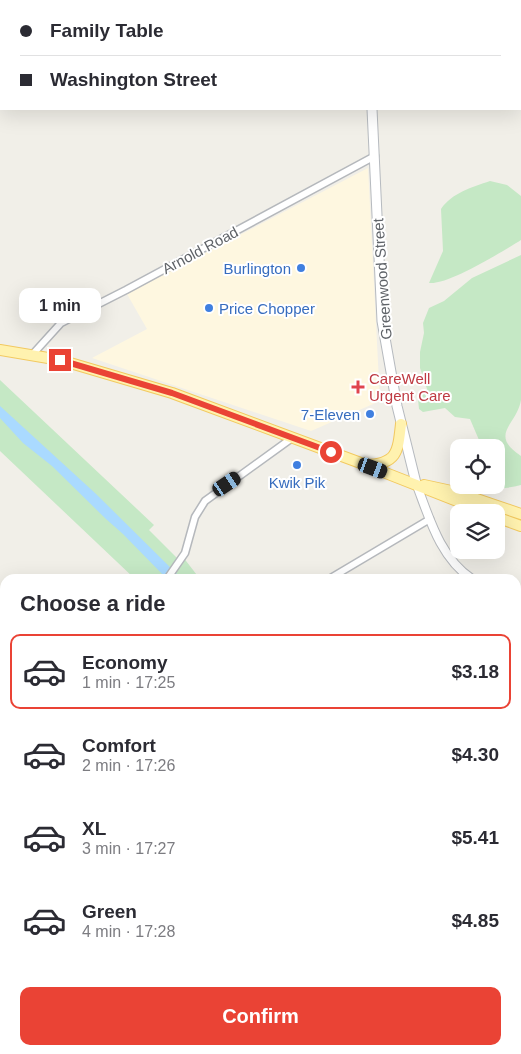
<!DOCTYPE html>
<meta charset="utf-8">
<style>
body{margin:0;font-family:Arial,sans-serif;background:#f2f2f3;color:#2b2b33;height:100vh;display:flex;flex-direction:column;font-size:19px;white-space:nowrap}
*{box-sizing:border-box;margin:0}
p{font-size:16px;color:#7c7c81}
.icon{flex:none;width:28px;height:28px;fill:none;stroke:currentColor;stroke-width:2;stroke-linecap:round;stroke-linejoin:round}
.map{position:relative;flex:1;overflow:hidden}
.details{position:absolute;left:0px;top:574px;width:521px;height:481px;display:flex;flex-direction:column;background:#fff;border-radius:15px 15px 0 0;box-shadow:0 5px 20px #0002}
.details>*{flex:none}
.top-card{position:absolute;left:0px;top:0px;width:521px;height:110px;box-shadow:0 5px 20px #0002;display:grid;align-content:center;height:110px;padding:0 20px;background:#fff}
.controls{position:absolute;left:450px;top:439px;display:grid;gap:10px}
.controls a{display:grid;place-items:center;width:55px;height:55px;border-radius:10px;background:#fff;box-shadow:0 5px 20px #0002;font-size:25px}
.end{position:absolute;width:22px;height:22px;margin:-11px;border:6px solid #ea4335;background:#fff;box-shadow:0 0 0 2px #fff}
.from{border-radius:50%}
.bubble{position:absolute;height:35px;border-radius:10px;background:#fff;box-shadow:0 5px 20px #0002;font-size:16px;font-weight:700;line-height:35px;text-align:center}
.car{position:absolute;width:15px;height:30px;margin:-15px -8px;border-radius:6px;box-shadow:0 0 4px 1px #0007;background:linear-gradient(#222 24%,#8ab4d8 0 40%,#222 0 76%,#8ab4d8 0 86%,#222 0)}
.top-card b{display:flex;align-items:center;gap:18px;height:48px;font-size:19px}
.top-card b+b{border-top:1px solid #e1e1e2}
.top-card i{width:12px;height:12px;background:#2b2b33}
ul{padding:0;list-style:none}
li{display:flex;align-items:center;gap:15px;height:75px;margin:0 10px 8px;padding:0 10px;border:2px solid transparent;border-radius:10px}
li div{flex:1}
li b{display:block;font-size:19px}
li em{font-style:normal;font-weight:700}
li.active{border-color:#ea4335}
li>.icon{width:45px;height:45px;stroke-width:1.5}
h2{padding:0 20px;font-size:22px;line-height:60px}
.action{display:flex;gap:10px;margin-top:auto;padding:10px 20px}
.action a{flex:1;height:58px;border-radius:10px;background:#ea4335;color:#fff;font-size:20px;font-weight:700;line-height:58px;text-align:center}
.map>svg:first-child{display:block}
.commercial{fill:#fef7e0}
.green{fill:#c5e8c5}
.water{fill:#aadaff}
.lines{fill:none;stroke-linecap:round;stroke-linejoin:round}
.minor-casing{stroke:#b5b8bc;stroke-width:9}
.tertiary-casing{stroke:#b5b8bc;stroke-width:10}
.secondary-casing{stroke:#b6babf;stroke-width:11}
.primary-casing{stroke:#f2c960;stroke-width:12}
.trunk-casing{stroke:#f9ab00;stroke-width:12}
.motorway-casing{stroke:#f9ab00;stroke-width:14}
.minor{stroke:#fff;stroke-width:6}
.tertiary{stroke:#fff;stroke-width:8}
.secondary{stroke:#fff;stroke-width:9}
.primary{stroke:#fff2af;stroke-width:10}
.trunk{stroke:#feeaa1;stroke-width:10}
.motorway{stroke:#fde293;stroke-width:11}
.route{stroke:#ea4335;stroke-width:6}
.shop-dot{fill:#3f7fe0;stroke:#fff;stroke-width:2}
.health-dot{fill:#e0444e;stroke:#fff;stroke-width:2}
.labels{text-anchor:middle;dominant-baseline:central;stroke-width:4;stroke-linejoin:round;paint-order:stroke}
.street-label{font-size:15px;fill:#5f6368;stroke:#fff}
.shop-label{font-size:15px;fill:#366cbe;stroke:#fff;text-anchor:end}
.health-label{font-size:15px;fill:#be3a42;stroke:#fff;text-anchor:start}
</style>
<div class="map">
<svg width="521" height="1054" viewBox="0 0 521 1054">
<rect width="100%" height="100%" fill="#f1efe8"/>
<path class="commercial" d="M368,168L380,401L311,431L92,358L147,329L127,294Z"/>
<path class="green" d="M490,181L507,185L521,196V240C503,251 449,285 429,283L443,251L441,209C452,193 472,187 490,181Z
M521,255V400C517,425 488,434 521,456V485C508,489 493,489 480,485H496V448L479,447V440L470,419L455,417L445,408L423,412L419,409L418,399L427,389L420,368V352L424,333L423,323L429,308L444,301L472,278Z
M0,380L154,525L149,530L179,560L183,557L200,579H135L0,451Z"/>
<path class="water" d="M0,406L95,493L182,579H167L123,534L106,519L52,466L23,443L0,418Z"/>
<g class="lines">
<defs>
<path id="minor" d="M283,0L284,1
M225,1L227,0
M32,355L61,323L126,290L375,156
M167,579L185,553L195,517L205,501L292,438
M329,579L430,519
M516,627L521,622
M0,682H5
M516,716L521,712
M516,805L521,810
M0,844L5,838"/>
<path id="tertiary" d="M416,483C429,517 440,558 472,579
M516,598L521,600"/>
<path id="secondary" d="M351,0V1
M372,109L382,321L397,406L416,483"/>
<path id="primary" d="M0,350L60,360L172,393L366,465C397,464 398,452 401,424
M373,468L485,512
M424,485L456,492L521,514
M496,517L521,526"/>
<path id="trunk" d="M366,465L373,468"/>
<path id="motorway" d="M516,982H521
M516,998H521
M0,1015H5
M0,1031L5,1030"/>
</defs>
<use href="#minor" class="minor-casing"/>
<use href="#tertiary" class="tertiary-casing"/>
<use href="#secondary" class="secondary-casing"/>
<use href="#primary" class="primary-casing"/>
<use href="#trunk" class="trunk-casing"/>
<use href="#motorway" class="motorway-casing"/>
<use href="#minor" class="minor"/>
<use href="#tertiary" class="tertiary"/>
<use href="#secondary" class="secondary"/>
<use href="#primary" class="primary"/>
<use href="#trunk" class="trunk"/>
<use href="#motorway" class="motorway"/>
</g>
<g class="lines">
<path class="route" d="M60,360L172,393L331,452"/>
</g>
<g class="shop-dot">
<circle cx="301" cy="268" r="5"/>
<circle cx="209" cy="308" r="5"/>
<circle cx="370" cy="414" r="5"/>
<circle cx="297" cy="465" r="5"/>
</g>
<path class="health-dot" d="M355.5 379.5h5v5h5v5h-5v5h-5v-5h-5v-5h5z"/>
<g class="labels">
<g class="street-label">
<text transform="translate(200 250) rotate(-28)">Arnold Road</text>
<text transform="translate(382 279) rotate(-94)">Greenwood Street</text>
</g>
<g class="shop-label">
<text x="291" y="268">Burlington</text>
<text x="219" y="308" text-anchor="start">Price Chopper</text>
<text x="360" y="414">7-Eleven</text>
<text x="297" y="482" text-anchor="middle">Kwik Pik</text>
</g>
<g class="health-label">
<text x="369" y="378">CareWell<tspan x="369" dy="17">Urgent Care</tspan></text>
</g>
</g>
</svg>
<div class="controls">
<a><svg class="icon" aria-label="locate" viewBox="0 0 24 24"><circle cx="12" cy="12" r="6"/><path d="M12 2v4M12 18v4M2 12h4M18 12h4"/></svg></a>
<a><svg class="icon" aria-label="layers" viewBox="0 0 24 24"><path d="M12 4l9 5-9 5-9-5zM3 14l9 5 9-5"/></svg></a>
</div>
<i class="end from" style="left:331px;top:452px"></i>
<i class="end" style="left:60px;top:360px"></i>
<div class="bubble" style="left:19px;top:288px;width:82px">1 min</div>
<i class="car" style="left:373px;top:468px;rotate:110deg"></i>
<i class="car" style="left:227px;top:484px;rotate:56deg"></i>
<div class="top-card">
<b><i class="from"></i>Family Table</b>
<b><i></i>Washington Street</b>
</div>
<section class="details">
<h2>Choose a ride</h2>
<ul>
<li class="active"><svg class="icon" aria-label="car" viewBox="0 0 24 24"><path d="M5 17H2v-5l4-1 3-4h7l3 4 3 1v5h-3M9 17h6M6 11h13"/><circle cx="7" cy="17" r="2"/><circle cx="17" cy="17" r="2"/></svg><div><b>Economy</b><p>1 min · 17:25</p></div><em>$3.18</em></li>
<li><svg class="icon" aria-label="car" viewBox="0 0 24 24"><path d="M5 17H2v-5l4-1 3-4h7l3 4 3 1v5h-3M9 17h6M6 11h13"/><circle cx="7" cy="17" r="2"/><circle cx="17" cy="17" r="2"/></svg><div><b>Comfort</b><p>2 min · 17:26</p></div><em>$4.30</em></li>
<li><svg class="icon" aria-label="car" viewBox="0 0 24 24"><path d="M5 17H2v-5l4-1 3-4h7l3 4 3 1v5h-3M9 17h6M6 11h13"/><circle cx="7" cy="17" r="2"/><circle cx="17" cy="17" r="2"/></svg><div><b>XL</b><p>3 min · 17:27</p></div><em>$5.41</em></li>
<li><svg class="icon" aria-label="car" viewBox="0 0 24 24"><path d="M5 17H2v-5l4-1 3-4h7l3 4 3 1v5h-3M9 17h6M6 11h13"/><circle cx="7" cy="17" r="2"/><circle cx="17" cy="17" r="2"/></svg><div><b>Green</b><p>4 min · 17:28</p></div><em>$4.85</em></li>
</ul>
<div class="action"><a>Confirm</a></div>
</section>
</div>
